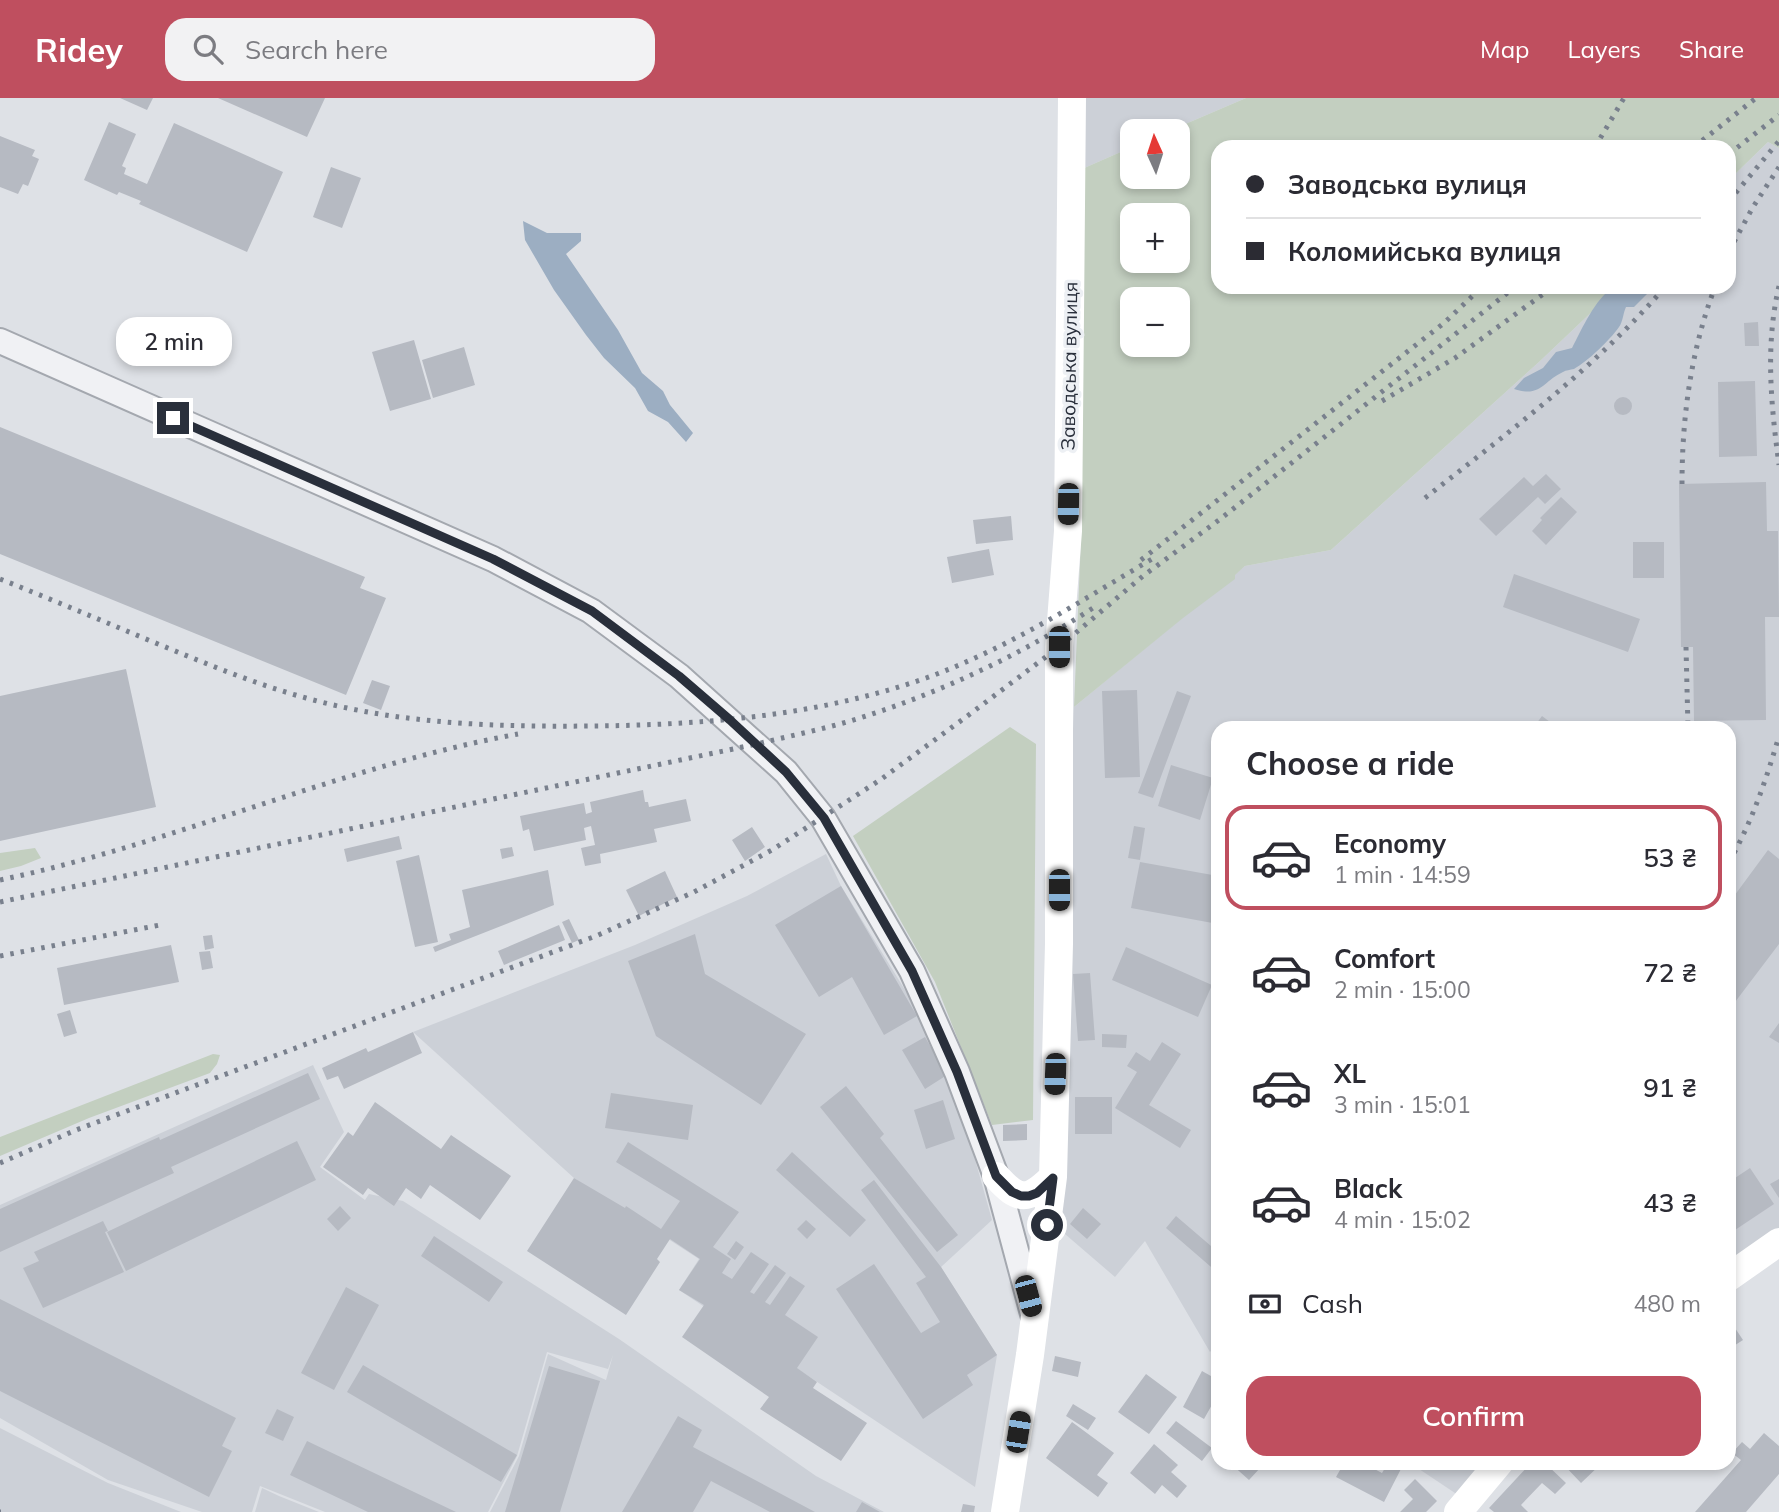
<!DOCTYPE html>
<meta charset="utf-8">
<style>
body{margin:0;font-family:Mulish,sans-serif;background:#f2f2f3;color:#2b2b33;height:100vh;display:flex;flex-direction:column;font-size:26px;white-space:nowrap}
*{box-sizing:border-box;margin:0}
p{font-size:23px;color:#7c7c81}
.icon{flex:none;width:38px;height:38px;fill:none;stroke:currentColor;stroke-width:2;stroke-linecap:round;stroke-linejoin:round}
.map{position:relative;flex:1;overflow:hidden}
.drawer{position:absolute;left:1211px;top:623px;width:525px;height:749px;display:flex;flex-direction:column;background:#fff;border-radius:21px;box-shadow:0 4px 10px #0003}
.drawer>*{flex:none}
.top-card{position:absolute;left:1211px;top:42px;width:525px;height:154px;border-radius:21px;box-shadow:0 4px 10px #0003;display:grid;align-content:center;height:154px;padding:0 35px;background:#fff}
.needle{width:46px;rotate:357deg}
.fabs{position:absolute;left:1120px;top:21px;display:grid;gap:14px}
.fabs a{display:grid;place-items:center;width:70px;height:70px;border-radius:14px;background:#fff;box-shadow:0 4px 10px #0003;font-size:35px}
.end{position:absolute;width:32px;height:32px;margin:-16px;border:9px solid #292f3b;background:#fff;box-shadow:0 0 0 4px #fff}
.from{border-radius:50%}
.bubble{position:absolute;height:49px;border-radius:21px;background:#fff;box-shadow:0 4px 10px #0003;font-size:23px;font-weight:600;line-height:49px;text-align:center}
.car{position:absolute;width:21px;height:42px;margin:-21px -10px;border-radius:9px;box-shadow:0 0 5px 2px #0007;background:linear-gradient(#222 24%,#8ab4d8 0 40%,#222 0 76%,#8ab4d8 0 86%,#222 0)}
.top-card b{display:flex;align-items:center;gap:24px;height:66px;font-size:26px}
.top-card b+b{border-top:2px solid #e1e1e2}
.top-card i{width:18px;height:18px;background:#2b2b33}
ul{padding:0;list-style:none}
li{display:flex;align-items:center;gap:21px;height:105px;margin:0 14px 10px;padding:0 21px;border:4px solid transparent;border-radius:21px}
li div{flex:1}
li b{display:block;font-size:26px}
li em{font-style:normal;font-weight:600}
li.current{border-color:#bf4f5f}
li>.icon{width:63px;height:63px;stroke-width:1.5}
h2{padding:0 35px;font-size:32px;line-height:84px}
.pay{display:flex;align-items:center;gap:18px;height:77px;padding:0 35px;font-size:26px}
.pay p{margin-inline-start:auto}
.button{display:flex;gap:14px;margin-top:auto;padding:14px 35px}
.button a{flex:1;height:80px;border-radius:21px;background:#bf4f5f;color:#fff;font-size:28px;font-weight:600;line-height:80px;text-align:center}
header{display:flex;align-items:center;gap:42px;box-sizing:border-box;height:98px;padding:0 35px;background:#bf4f5f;color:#fff}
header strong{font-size:33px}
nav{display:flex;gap:38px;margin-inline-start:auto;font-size:24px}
.search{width:490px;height:63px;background:#f2f2f3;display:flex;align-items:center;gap:18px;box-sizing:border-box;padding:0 24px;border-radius:21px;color:#7c7c81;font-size:26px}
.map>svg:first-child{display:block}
.built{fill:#ccd0d7}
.green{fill:#c3cfc0;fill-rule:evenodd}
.water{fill:#9caec2}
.building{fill:#b6bac2}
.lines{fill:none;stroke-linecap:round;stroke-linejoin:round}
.tertiary-casing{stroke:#a4a8af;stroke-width:28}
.tertiary{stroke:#f0f1f4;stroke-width:24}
.secondary{stroke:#fff;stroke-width:28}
.rail{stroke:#79808d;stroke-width:5;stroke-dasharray:3.5 7;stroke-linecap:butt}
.route{stroke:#292f3b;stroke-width:9}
.labels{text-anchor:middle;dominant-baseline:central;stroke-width:7;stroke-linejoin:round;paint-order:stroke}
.street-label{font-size:19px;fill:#292f3b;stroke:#edf0f4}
</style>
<header>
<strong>Ridey</strong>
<div class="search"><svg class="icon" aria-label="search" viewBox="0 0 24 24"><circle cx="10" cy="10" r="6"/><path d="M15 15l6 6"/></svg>Search here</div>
<nav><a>Map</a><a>Layers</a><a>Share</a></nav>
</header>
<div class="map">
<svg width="1779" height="1414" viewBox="0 0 1779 1414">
<rect width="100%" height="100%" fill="#dee1e6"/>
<path class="built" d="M1082,0H1246L1169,33H1132V49L1082,71Z
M1768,44L1779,50V1140L1729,1175V630H1218V1244L1210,1254L1145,1143L1115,1179L1051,1124L1074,609L1245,468L1331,452L1539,264L1618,189H1729V82Z
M826,756L841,788L921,918L957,997L992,1122L941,1169L997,1257L975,1389L679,1192L699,1161L574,1080L413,934L635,847L747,798Z
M313,967L344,1034L320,1069L365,1102L369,1096L403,1103L619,1241L816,1378L884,1414H490L519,1358L548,1256L606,1282L613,1257L608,1271L547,1254L517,1358L488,1414H325L260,1388L252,1414H202L108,1382L0,1320V1107Z
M0,1330L108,1385L181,1414H0Z
M1410,1365H1496L1464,1401Z
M262,1390L279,1398L319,1414H255Z"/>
<path class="green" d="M1246,0H1779V50L1768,44L1729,82V49H1218V189H1618L1539,264L1331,452L1245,468L1235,477V481L1183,520L1074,609L1082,416V71L1132,49V79H1178V33H1169ZM1132,117H1178V163H1132ZM1132,201H1178V247H1132Z
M1010,629L1036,646L1033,1022L992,1027L935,884L853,738Z
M35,750L41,760L21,768L0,773V755Z
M213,956L220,957L217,966L210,975L89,1020L0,1058V1039Z"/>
<path class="water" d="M523,123L547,135H581V143L566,156L618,232L642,275L663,293L670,307L693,335L686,344L668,324L648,313L635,290L604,260L586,237L554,192L525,142Z
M1613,189L1653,190L1634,209H1626C1623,215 1623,224 1619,229C1609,243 1588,263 1574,271C1570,272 1566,272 1563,274C1543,283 1541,300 1514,291L1524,280L1543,270L1556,254L1572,250C1583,229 1594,203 1613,189Z"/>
<path class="building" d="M120,0H153L147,12Z
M218,0H325L307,39Z
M109,24L136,36L122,68L126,70L124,76L147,86L174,25L283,74L247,154L139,106L141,103L119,94L117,97L84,82Z
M0,38L35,52L32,58L39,61L28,88L23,86L18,96L0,89Z
M331,69L361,80L342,130L313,119Z
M1758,224L1759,248H1745L1744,225Z
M414,242L431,301L390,313L372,254Z
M464,249L475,287L433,300L422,262Z
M1755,283L1757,358L1719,359L1718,284Z
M1614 308a9 9 0 1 1 18 0a9 9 0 1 1-18 0Z
M0,329L365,479L360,490L386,500L346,597L0,456Z
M1546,376L1561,391L1545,406L1538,399L1496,438L1479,421L1524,379L1533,388Z
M1766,384L1767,433H1778L1779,519H1765L1766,622L1694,623L1693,549H1681L1679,386Z
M1561,399L1577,414L1546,447L1532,433L1542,422L1540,420Z
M1011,418L1013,442L976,446L973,422Z
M1633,444H1664V480H1633Z
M989,451L994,477L952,485L947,459Z
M1514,476L1640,521L1628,554L1503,509Z
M126,571L156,709L0,743V598Z
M372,582L390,588L381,612L363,605Z
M1137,592L1140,679L1105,680L1102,593Z
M1177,593L1191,598L1153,700L1138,695Z
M1542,618L1558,630H1533Z
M1171,667L1213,680L1200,722L1158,708Z
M643,692L645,704H648L649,709L686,701L691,723L654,731L657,744L600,756L601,765L585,768L581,750L595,747L591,728L584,730L586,742L534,753L529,731L523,733L520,718L584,705L586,716L592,714L590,704Z
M1134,728L1145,730L1140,762L1128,760Z
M752,729L765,749L745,763L732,742Z
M399,738L402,751L347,764L344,751Z
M512,749L514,758L502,761L500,751Z
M1768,752L1779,761V846L1729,912V805Z
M419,757L438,844L415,849L396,763Z
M1140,764L1218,778V826L1131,810Z
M548,772L554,807L435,854L433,849L451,842L449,836L470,829L462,792Z
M665,773L677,799L639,818L626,792Z
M841,788L917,918L884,937L852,879L819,899L775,827Z
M569,821L579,842L572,845L562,824Z
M559,827L565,842L504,867L498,853Z
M695,836L705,876L806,936L761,1007L656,938L628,863Z
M212,837L214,850L205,852L203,838Z
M171,847L179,884L64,907L57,870Z
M1126,849L1212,887L1198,919L1112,882Z
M210,853L213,870L202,872L199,854Z
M1090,875L1095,942L1078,943L1073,876Z
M70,912L77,935L64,939L57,916Z
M1779,925V945L1769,939Z
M413,934L422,955L344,991L338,978L327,982L322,970L366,950L368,954Z
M1102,936L1127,937L1126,950L1102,949Z
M925,939L947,977L925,991L902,952Z
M1162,944L1181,956L1149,1007L1191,1032L1180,1050L1115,1010L1137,974L1127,968L1136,954L1150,963Z
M308,975L320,1001L171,1069L174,1075L0,1154V1111L159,1039L160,1042Z
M846,988L884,1036L880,1040L958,1137L937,1154L820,1009Z
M611,995L693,1007L688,1042L605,1030Z
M1075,999H1112V1036H1075Z
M943,1002L955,1041L926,1051L914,1012Z
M375,1004L441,1051L451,1037L511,1078L480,1122L430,1087L421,1101L406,1090L394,1108L368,1090L363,1097L323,1069L348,1034L353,1038Z
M1027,1026V1042L1003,1043V1027Z
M297,1043L316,1082L126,1173L107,1134Z
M628,1044L739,1114L713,1149L731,1161L722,1175L732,1181L751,1154L769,1166L750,1194L754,1196L775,1167L786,1175L765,1204L770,1207L790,1178L805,1188L785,1217L818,1239L797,1270L817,1284L813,1290L867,1325L841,1363L760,1311L769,1299L682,1239L704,1207L679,1192L700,1161L670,1141L657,1161L660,1164L626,1217L527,1153L574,1080L625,1110L626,1108L661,1131L680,1103L616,1064Z
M792,1054L866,1122L850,1139L776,1072Z
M1750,1070L1774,1106L1729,1136V1084Z
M1779,1081V1100L1770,1086Z
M874,1082L941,1169L997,1257L967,1277L973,1287L923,1321L836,1191L874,1166L921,1235L940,1224L916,1185L926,1179L861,1092Z
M340,1108L351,1120L338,1133L327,1121Z
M1083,1110L1101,1126L1087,1141L1070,1126Z
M1176,1118L1218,1154V1175L1166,1130Z
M806,1122L816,1131L807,1141L797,1131Z
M103,1123L108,1133L105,1134L124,1174L43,1210L23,1170L39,1163L34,1154Z
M434,1138L503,1184L489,1204L421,1158Z
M736,1143L744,1149L735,1162L727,1156Z
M346,1189L379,1207L334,1292L301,1275Z
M0,1201L236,1320L222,1348L232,1353L209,1399L0,1293Z
M1729,1221L1743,1242L1729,1251Z
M1055,1258L1081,1264L1078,1279L1052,1273Z
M363,1267L517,1357L501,1384L347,1294Z
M549,1268L600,1283L560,1414H505Z
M1202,1273L1218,1282V1296L1204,1321L1183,1309Z
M1146,1276L1177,1299L1149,1336L1118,1314Z
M1073,1306L1096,1320L1088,1332L1066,1318Z
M277,1311L294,1319L283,1343L265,1335Z
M678,1318L702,1332L693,1349L815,1414H770L711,1383L693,1414H622Z
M1176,1323L1212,1350L1202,1363L1166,1335Z
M1072,1324L1114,1355L1097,1377L1108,1385L1098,1399L1046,1360Z
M1764,1335L1779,1348V1376L1746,1414H1695L1741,1362L1732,1355L1742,1344L1750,1351Z
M307,1343L456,1414H368L290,1377Z
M1154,1346L1178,1367L1171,1374L1187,1388L1177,1400L1162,1387L1155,1396L1130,1375Z
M1230,1365H1257L1261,1369L1249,1382Z
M1344,1365H1363L1382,1375L1388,1365L1403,1367L1384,1404L1336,1379Z
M1531,1365H1545L1566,1385L1555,1396L1542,1385L1521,1407L1528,1414H1494L1489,1410Z
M1562,1365H1602L1581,1385Z
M1415,1381L1437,1403L1426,1414H1400L1413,1401L1404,1392Z
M862,1404L880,1414H856Z
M963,1406L975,1408L974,1414H961Z"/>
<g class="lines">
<defs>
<path id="tertiary" d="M0,243L493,461L591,513L679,578L786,674L823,720L912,873L957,974L996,1078L1033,1216"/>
</defs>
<use href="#tertiary" class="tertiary-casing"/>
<use href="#tertiary" class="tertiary"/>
<path class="secondary" d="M996,1078C1019,1104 1028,1103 1053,1079
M1729,1179L1779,1144
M1005,1414L1030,1257L1053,1079L1059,846V549L1068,433L1072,0
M1458,1414L1499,1365"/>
<path class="rail" d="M1595,49L1624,0
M1694,49L1756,0
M1729,56L1779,17
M1729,103L1779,43
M1729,153L1753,109L1779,69
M1779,188C1765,247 1771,307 1779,367
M1382,303L1455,260L1553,189
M1682,386C1682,319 1691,252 1715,189
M1425,400C1509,334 1595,270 1665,189
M1141,462L1444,225L1482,189
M0,481C53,502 105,524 158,546C207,566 255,586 306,600C399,626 495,629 590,628C704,627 818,618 926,580C1007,551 1079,504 1152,461
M1686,549L1688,630
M1729,764C1752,724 1766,682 1779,638
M0,782C176,745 342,668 518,636
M0,804L757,646C793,637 830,630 866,618C946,592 1022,556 1093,510
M0,858L160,827
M0,1065L76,1032L596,838L694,794L772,752L880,682L966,619L1059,549L1143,478L1219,422L1515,189
M0,1414H1"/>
</g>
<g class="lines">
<path class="route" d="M173,320L493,461L592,513L679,578L730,622L786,674L824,720L912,873L957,974L996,1078L1012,1094L1021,1098H1029L1037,1095L1053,1080L1047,1127"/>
</g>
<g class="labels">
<g class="street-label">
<text transform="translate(1069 268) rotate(-89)">Заводська вулиця</text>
</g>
</g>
</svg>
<div class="fabs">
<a><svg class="needle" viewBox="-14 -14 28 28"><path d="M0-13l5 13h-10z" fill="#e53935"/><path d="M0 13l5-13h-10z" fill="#7c7c81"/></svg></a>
<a>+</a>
<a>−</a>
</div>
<i class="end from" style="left:1047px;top:1127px"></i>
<i class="end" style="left:173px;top:320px"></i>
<div class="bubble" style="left:116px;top:219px;width:116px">2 min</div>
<i class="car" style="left:1068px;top:406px;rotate:181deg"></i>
<i class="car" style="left:1059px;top:549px;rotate:180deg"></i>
<i class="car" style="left:1059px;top:792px;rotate:180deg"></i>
<i class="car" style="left:1055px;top:976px;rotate:182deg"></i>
<i class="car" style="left:1028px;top:1198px;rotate:165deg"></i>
<i class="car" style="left:1018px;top:1334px;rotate:9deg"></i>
<div class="top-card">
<b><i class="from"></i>Заводська вулиця</b>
<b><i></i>Коломийська вулиця</b>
</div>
<section class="drawer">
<h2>Choose a ride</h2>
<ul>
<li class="current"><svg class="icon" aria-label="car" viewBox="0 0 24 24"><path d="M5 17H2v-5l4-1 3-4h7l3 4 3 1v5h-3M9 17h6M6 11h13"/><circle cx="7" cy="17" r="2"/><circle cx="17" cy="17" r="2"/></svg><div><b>Economy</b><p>1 min · 14:59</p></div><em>53 ₴</em></li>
<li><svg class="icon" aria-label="car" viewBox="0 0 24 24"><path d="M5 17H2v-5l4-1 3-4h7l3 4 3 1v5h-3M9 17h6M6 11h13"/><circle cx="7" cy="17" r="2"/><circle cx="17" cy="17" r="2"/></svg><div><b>Comfort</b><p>2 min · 15:00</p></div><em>72 ₴</em></li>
<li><svg class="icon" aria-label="car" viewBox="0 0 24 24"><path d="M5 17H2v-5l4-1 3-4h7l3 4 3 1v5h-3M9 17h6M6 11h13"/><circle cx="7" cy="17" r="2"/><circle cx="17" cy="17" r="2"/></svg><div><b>XL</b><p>3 min · 15:01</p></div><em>91 ₴</em></li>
<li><svg class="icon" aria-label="car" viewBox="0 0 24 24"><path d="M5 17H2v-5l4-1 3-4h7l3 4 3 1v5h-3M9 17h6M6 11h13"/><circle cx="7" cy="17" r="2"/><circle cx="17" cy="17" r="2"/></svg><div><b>Black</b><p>4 min · 15:02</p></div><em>43 ₴</em></li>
</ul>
<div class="pay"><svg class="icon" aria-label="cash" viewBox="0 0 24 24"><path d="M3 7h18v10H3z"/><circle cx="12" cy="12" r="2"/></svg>Cash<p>480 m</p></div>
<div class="button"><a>Confirm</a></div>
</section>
</div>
